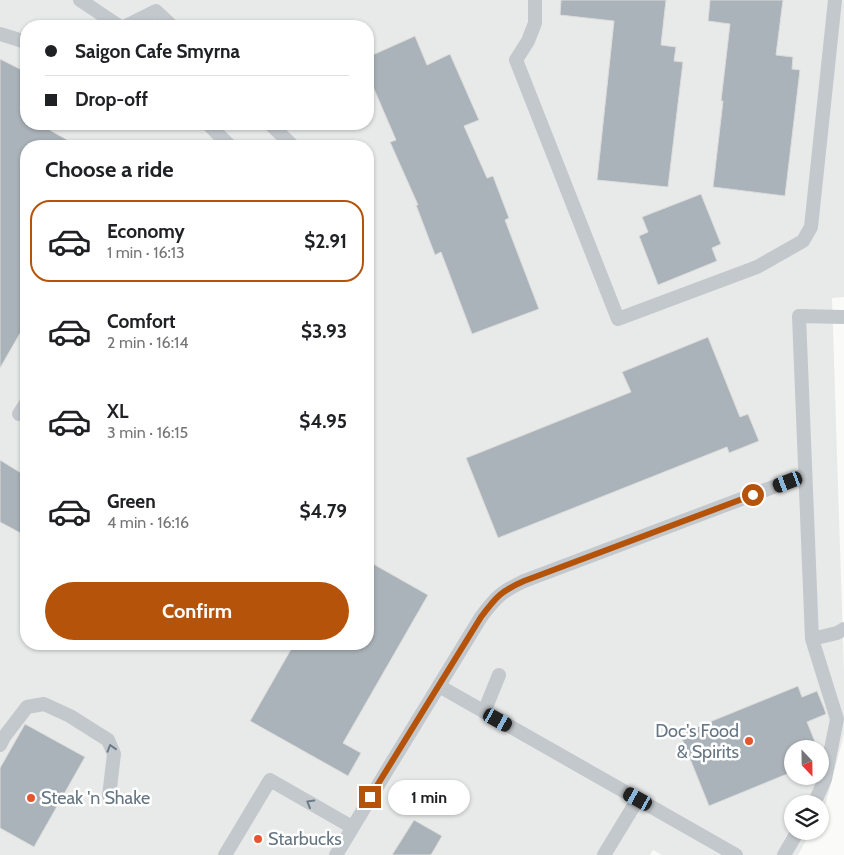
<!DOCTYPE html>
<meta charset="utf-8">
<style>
body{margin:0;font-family:Cabin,sans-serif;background:#f6f6f6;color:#202124;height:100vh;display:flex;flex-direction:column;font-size:19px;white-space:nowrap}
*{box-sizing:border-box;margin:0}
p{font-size:16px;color:#757577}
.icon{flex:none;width:28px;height:28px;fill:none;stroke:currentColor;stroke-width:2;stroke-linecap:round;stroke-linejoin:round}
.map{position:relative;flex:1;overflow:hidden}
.panel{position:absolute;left:20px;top:140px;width:354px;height:510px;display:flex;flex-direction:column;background:#fff;border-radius:20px;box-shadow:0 1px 4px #0004}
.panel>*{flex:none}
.banner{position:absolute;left:20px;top:20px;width:354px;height:110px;border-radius:20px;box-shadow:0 1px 4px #0004;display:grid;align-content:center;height:110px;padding:0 25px;background:#fff}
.needle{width:32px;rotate:158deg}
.tools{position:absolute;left:784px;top:740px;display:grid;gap:10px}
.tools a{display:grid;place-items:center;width:45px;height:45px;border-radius:50%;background:#fff;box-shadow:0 1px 4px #0004;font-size:25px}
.end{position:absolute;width:22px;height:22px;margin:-11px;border:6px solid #b45309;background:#fff;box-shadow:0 0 0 2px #fff}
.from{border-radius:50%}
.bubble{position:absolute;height:35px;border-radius:18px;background:#fff;box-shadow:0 1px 4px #0004;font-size:16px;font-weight:700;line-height:35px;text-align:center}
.car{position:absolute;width:15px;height:30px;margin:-15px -8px;border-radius:6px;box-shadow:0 0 4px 1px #0007;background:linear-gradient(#222 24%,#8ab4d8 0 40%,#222 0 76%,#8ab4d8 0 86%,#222 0)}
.banner b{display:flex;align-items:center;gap:18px;height:48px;font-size:19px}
.banner b+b{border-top:1px solid #e0e0e0}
.banner i{width:12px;height:12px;background:#202124}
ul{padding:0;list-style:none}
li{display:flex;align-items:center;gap:15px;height:82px;margin:0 10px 8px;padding:0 15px;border:2px solid transparent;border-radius:20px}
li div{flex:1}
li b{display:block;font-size:19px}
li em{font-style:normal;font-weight:700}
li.current{border-color:#b45309}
li>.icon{width:45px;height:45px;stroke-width:1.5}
h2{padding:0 25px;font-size:22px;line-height:60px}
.cta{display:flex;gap:10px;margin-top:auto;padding:10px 25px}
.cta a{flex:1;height:58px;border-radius:30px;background:#b45309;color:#fff;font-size:20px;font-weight:700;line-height:58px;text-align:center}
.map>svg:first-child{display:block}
.built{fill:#e8e9e9;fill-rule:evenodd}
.building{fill:#aab3b9;stroke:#dcdcda}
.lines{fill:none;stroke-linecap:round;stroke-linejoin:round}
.lane{stroke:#c3c8cc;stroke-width:14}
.oneway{stroke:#6a7a87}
.route{stroke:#b45309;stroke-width:6}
.poi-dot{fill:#e4572e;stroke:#fff;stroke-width:2}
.labels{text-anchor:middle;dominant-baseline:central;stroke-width:5;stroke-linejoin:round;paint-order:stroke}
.poi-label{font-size:18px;fill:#657683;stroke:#fff;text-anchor:start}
</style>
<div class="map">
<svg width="844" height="855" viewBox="0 0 844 855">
<rect width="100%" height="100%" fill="#fafaf8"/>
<path class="built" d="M0,0H844V297L832,298L844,672V734L825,806L820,815V804H792V831H811L798,855H662L653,850L650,855H0ZM26,26H368V124H26ZM26,146H368V644H26ZM792,749H820V776H792Z"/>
<path class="building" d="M561,0H666L661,45L676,47L674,61L683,62L668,187L597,180L614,21L560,15Z
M710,0H783L776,55L793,57L792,69L800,70L785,196L713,187L723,101H721L730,24L708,21Z
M415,36L427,65L450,54L479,120L464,126L487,178L493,176L509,218L505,220L539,309L472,334L441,252L435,255L416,205H418L390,142L396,140L368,75V57Z
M0,59L26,72V124H39L78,146H26V323L0,368Z
M701,194L721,244L712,248L717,261L658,285L639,236L648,232L642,217Z
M708,337L740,417L748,414L759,441L729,453L727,447L498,538L466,458L631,392L622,372Z
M0,460L26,476V536L0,522Z
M368,561L428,595L343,743L361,753L348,776L250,721L294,644H368Z
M798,686L802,697L817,691L824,708L826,714L807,722L818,749H792V772L709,806L680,734Z
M25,724L85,757L34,847L0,828V768Z
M414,820L442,836L431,855H392Z"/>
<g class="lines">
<path class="lane" d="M80,0L119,26
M535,0V23L528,41L516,60L618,319L757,267L803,241L811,227L835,0
M126,26L156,11L172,26
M0,34L26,42
M208,124L230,146
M270,124L293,146
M19,414L26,403
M812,639L837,633L844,629
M439,686L736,855
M484,712L499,675
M0,745L4,737L27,707L44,704L70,716L108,740L114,754L109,796
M814,804L825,779L837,719L812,639L799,316L844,317
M225,855L270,780L352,827
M336,855L389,767L481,617C496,597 501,592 524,581L805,475
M604,855L638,799
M784,855L798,831"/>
</g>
<defs><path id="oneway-chevron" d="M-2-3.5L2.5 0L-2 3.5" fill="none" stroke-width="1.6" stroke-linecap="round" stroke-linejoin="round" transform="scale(1.25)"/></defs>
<g class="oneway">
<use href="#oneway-chevron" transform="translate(111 748) rotate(-107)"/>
<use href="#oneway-chevron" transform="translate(310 803) rotate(-150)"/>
</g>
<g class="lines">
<path class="route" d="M370,797L481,617C496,597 501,591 524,581L753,495"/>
</g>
<g class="poi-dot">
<circle cx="749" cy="741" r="5"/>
<circle cx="31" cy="798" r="5"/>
<circle cx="258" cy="839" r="5"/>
</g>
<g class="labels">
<g class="poi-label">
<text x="739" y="731" text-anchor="end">Doc's Food<tspan x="739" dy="21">&amp; Spirits</tspan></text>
<text x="41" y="798">Steak 'n Shake</text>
<text x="268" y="839">Starbucks</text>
</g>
</g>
</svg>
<div class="tools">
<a><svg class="needle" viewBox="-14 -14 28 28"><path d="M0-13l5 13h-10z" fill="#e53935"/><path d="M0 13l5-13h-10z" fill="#757577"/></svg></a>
<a><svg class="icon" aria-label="layers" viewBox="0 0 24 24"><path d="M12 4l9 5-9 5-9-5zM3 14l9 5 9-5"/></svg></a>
</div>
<i class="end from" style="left:753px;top:495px"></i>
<i class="end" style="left:370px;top:797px"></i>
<div class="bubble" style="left:388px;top:780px;width:82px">1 min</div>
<i class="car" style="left:788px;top:482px;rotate:249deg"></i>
<i class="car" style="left:498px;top:720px;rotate:119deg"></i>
<i class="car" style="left:638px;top:799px;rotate:299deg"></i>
<div class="banner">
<b><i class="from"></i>Saigon Cafe Smyrna</b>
<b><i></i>Drop-off</b>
</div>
<section class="panel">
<h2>Choose a ride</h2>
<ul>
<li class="current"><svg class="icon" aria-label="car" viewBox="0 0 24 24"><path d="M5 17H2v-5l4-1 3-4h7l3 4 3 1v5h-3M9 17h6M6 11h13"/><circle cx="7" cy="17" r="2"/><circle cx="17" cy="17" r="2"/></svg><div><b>Economy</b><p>1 min · 16:13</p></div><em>$2.91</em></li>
<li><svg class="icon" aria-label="car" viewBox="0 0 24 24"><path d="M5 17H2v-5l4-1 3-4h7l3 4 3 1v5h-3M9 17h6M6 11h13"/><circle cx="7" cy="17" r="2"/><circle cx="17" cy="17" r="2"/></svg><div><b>Comfort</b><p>2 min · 16:14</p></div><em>$3.93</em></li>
<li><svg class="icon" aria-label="car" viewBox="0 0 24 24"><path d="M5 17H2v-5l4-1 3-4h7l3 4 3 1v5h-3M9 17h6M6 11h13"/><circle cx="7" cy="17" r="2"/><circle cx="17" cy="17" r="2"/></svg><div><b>XL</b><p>3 min · 16:15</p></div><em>$4.95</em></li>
<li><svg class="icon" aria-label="car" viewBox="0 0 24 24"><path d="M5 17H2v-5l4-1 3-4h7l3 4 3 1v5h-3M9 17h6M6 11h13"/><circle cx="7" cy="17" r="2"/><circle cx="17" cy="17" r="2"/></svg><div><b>Green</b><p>4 min · 16:16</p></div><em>$4.79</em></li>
</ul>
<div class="cta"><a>Confirm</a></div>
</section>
</div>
